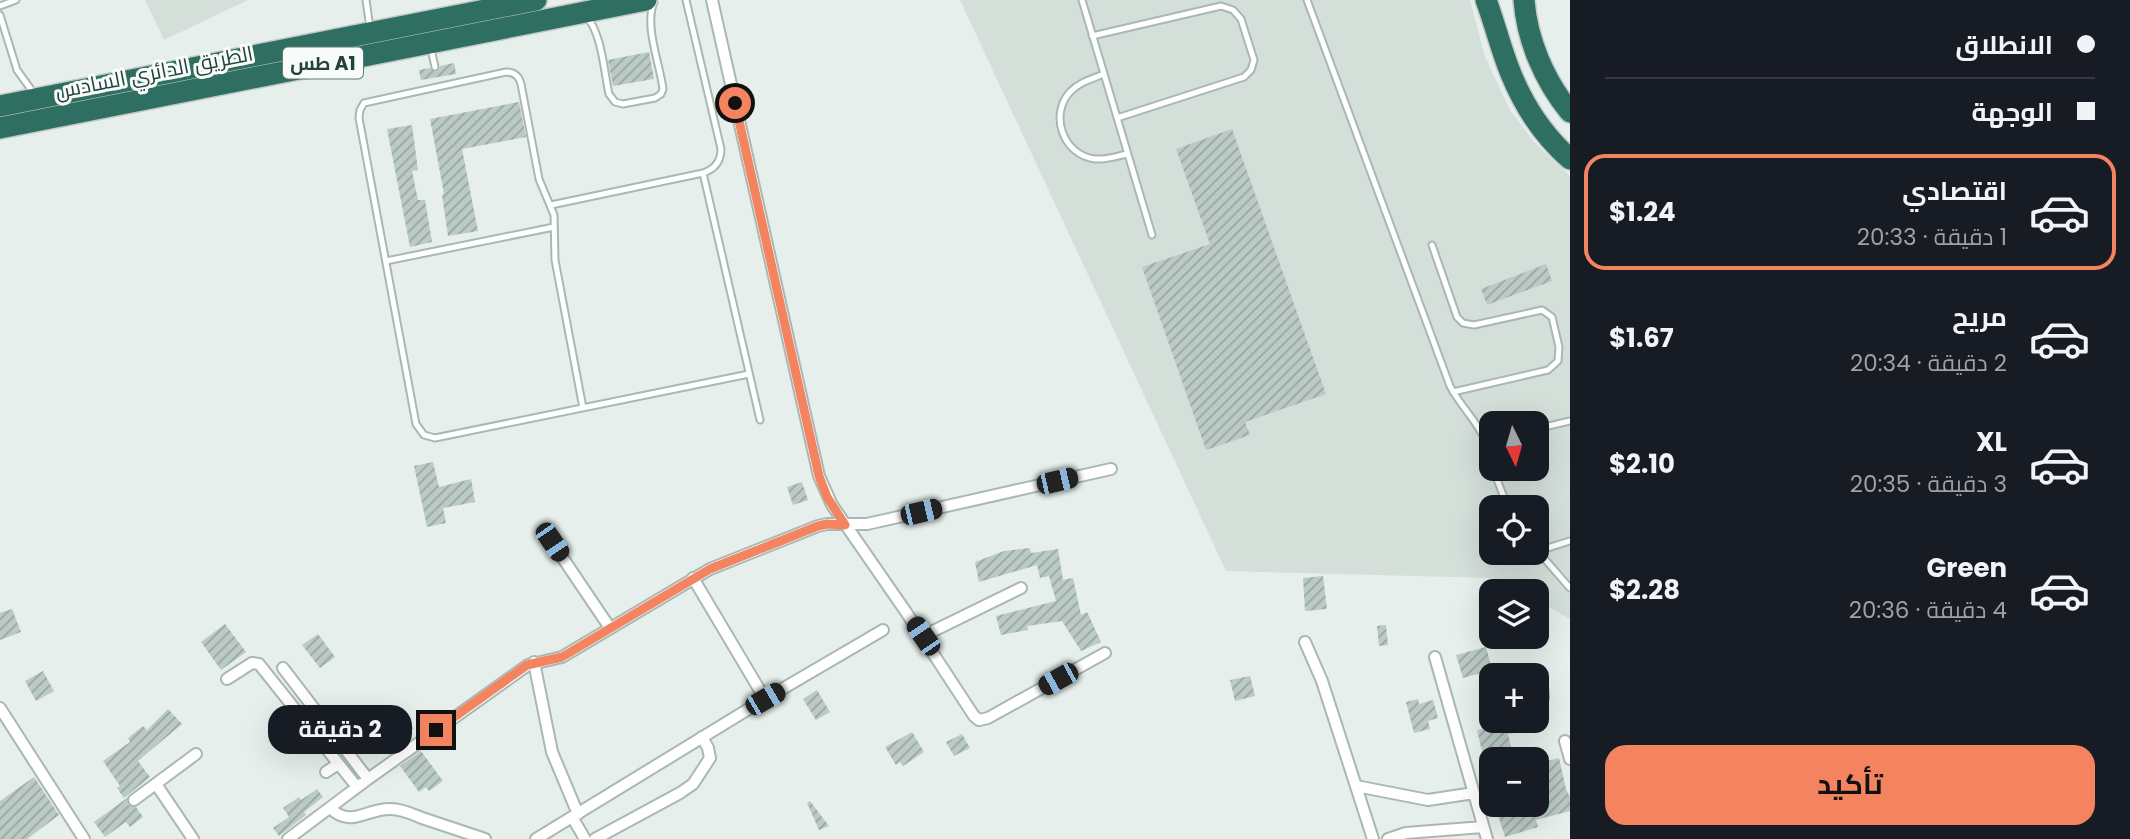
<!DOCTYPE html>
<html lang="ar">
<meta charset="utf-8">
<style>
body{margin:0;font-family:Poppins,Cairo,sans-serif;background:#242831;color:#f1f3f6;direction:rtl;height:100vh;display:flex;flex-direction:column;font-size:26px;white-space:nowrap}
*{box-sizing:border-box;margin:0}
p{font-size:23px;color:#9ea1a6}
.icon{flex:none;width:38px;height:38px;fill:none;stroke:currentColor;stroke-width:2;stroke-linecap:round;stroke-linejoin:round}
.map{position:relative;flex:1;overflow:hidden;direction:ltr}
.drawer{display:flex;flex-direction:column;background:#171b24;width:560px}
.drawer>*{flex:none}
.banner{display:grid;align-content:center;height:154px;padding:0 35px;background:#171b24}
.needle{width:46px;rotate:175deg}
.fabs{position:absolute;left:1479px;top:411px;display:grid;gap:14px}
.fabs a{display:grid;place-items:center;width:70px;height:70px;border-radius:14px;background:#171b24;box-shadow:0 7px 28px #0002;font-size:35px}
.end{position:absolute;width:32px;height:32px;margin:-16px;border:9px solid #f4845f;background:#111;box-shadow:0 0 0 4px #111}
.from{border-radius:50%}
.bubble{position:absolute;height:49px;border-radius:21px;background:#171b24;box-shadow:0 7px 28px #0002;font-size:23px;font-weight:700;line-height:49px;text-align:center;direction:rtl}
.car{position:absolute;width:21px;height:42px;margin:-21px -10px;border-radius:9px;box-shadow:0 0 5px 2px #0007;background:linear-gradient(#222 24%,#8ab4d8 0 40%,#222 0 76%,#8ab4d8 0 86%,#222 0)}
.banner b{display:flex;align-items:center;gap:24px;height:66px;font-size:26px}
.banner b+b{border-top:2px solid #363941}
.banner i{width:18px;height:18px;background:#f1f3f6}
ul{padding:0;list-style:none}
li{display:flex;align-items:center;gap:21px;height:116px;margin:0 14px 10px;padding:0 21px;border:4px solid transparent;border-radius:21px}
li div{flex:1}
li b{display:block;font-size:26px}
li em{font-style:normal;font-weight:700}
li.current{border-color:#f4845f}
li>.icon{width:63px;height:63px;stroke-width:1.5}
.cta{display:flex;gap:14px;margin-top:auto;padding:14px 35px}
.cta a{flex:1;height:80px;border-radius:21px;background:#f4845f;color:#111;font-size:28px;font-weight:700;line-height:80px;text-align:center}
main{display:flex;flex:1;min-height:0}
.map>svg:first-child{display:block}
.built{fill:#d4dfda;fill-rule:evenodd}
.building{fill:url(#building-hatch)}
.lines{fill:none;stroke-linecap:round;stroke-linejoin:round}
.lane-casing{stroke:#a8b8b2;stroke-width:9}
.street-casing{stroke:#a8b8b2;stroke-width:14}
.highway-casing{stroke:#c2cac8;stroke-width:24}
.lane{stroke:#fff;stroke-width:5}
.street{stroke:#fff;stroke-width:10}
.highway{stroke:#2f6f62;stroke-width:21}
.route{stroke:#f4845f;stroke-width:9}
.labels{text-anchor:middle;dominant-baseline:central;stroke-width:6;stroke-linejoin:round;paint-order:stroke}
.shield{fill:#f7fbf9;stroke:#637a73;stroke-width:2}
.shield-label{font-size:19px;font-weight:bold;fill:#24423a}
.street-label{font-size:21px;fill:#24423a;stroke:#f7fbf9}
</style>
<main>
<section class="drawer">
<div class="banner">
<b><i class="from"></i>الانطلاق</b>
<b><i></i>الوجهة</b>
</div>
<ul>
<li class="current"><svg class="icon" aria-label="car" viewBox="0 0 24 24"><path d="M5 17H2v-5l4-1 3-4h7l3 4 3 1v5h-3M9 17h6M6 11h13"/><circle cx="7" cy="17" r="2"/><circle cx="17" cy="17" r="2"/></svg><div><b>اقتصادي</b><p>1 دقيقة · 20:33</p></div><em>$1.24</em></li>
<li><svg class="icon" aria-label="car" viewBox="0 0 24 24"><path d="M5 17H2v-5l4-1 3-4h7l3 4 3 1v5h-3M9 17h6M6 11h13"/><circle cx="7" cy="17" r="2"/><circle cx="17" cy="17" r="2"/></svg><div><b>مريح</b><p>2 دقيقة · 20:34</p></div><em>$1.67</em></li>
<li><svg class="icon" aria-label="car" viewBox="0 0 24 24"><path d="M5 17H2v-5l4-1 3-4h7l3 4 3 1v5h-3M9 17h6M6 11h13"/><circle cx="7" cy="17" r="2"/><circle cx="17" cy="17" r="2"/></svg><div><b>XL</b><p>3 دقيقة · 20:35</p></div><em>$2.10</em></li>
<li><svg class="icon" aria-label="car" viewBox="0 0 24 24"><path d="M5 17H2v-5l4-1 3-4h7l3 4 3 1v5h-3M9 17h6M6 11h13"/><circle cx="7" cy="17" r="2"/><circle cx="17" cy="17" r="2"/></svg><div><b>Green</b><p>4 دقيقة · 20:36</p></div><em>$2.28</em></li>
</ul>
<div class="cta"><a>تأكيد</a></div>
</section>
<div class="map">
<svg width="1570" height="839" viewBox="0 0 1570 839">
<defs>
<pattern id="building-hatch" width="6" height="6" patternUnits="userSpaceOnUse" patternTransform="scale(1.75)"><rect width="6" height="6" fill="#bbcac4"/><path d="M-1 1l2-2M0 6l6-6M5 7l2-2" fill="none" stroke="#98a6a0"/></pattern>
</defs>
<rect width="100%" height="100%" fill="#e6efeb"/>
<path class="built" d="M145,0H248L164,40Z
M960,0H1470L1485,57L1510,110L1534,142L1570,176V619L1537,601L1536,592L1518,591L1492,578L1226,571ZM1491,424H1536V469H1491ZM1491,508H1536V553H1491Z"/>
<path class="building" d="M649,52L654,79L613,86L608,60Z
M454,63L456,74L421,80L419,70L430,68L435,72L439,70L440,66Z
M519,102L526,137L462,149L478,231L448,236L442,195L444,194L430,119Z
M412,125L418,170L412,171L418,200H425L432,242L410,247L387,129Z
M1232,129L1326,394L1245,422L1250,435L1206,450L1142,267L1210,244L1176,149Z
M1546,264L1552,281L1487,305L1481,289Z
M433,462L439,487L471,479L475,502L443,508L446,523L427,527L414,466Z
M802,482L808,500L793,505L787,487Z
M1030,548L1031,553L1058,549L1063,580L1073,578L1081,615L1087,612L1101,642L1081,651L1062,621L1027,626L1028,630L1001,635L996,616L1056,601L1049,576L1040,578L1037,565L979,582L975,562L1004,551Z
M1323,576L1327,609L1305,611L1303,578Z
M12,609L21,632L0,640V613Z
M225,624L246,652L221,670L201,642Z
M1386,625L1388,645L1379,646L1377,626Z
M318,634L335,657L320,668L302,645Z
M1486,647L1492,670L1463,678L1456,655Z
M43,671L54,691L36,701L25,681Z
M1250,676L1255,696L1235,701L1230,680Z
M1550,689V701L1536,705V692Z
M817,690L830,712L816,720L803,699Z
M1418,699L1419,704L1433,700L1438,718L1428,721L1430,729L1414,733L1406,702Z
M397,705L414,729L387,737L366,731Z
M168,709L182,724L138,761L150,777L124,798L117,788L120,786L103,761L130,742L128,738L143,726L147,730Z
M1517,721H1525L1534,730L1508,734L1514,760H1484L1477,730Z
M912,732L924,752L903,766L900,762L896,765L885,747Z
M962,734L970,748L954,756L946,742Z
M421,751L443,781L429,791L426,787L419,792L400,766Z
M1559,758L1566,789L1570,797V811L1536,820L1538,827L1505,837L1497,812L1521,805H1536V774L1545,772L1544,767L1549,766L1547,761Z
M34,777L59,815L27,839H0V801Z
M317,789L323,797L304,812L306,815L279,836L273,828L289,817L283,808L299,797L301,800Z
M127,798L128,805L136,807L143,817L130,827L126,822L105,837L94,822Z
M810,801L829,826L819,830L807,803Z"/>
<g class="lines">
<defs>
<path id="lane" d="M366,0L370,28
M1082,0L1152,235
M1307,0L1450,386C1460,406 1477,420 1486,442
M0,6L16,0
M0,15L17,70L35,95
M586,16C602,33 604,72 609,94L615,102L623,104L655,98L661,94L663,89C660,64 644,26 654,2
M1092,36L1221,6L1233,10L1241,19L1254,60L1251,70L1244,77L1117,118
M431,49L435,67
M1104,74C1092,79 1079,82 1070,92C1049,115 1063,155 1095,159C1106,160 1117,156 1127,154
M703,173L760,420
M551,205L703,173C715,169 721,161 721,149L686,0
M1432,245L1457,317L1463,323L1474,325L1542,310L1552,317L1559,347L1558,361L1548,370L1453,392
M386,261L554,227
M583,408L555,260L554,215L539,179L521,84C519,76 514,72 506,72L364,103L360,110L359,118L416,424L424,435L435,438L749,374
M1536,429L1570,421
M1491,440L1486,442L1491,462
M1493,469L1508,508
M1536,549L1570,588
M1538,551L1570,541"/>
<path id="street" d="M712,0L819,476L832,505L906,612L974,716L979,720L988,718L1105,653
M552,542L610,628
M693,578L765,699
M923,636L1021,588
M1305,642L1322,681L1373,839
M1435,657L1487,839
M534,662L552,752L578,814
M283,668L368,779
M227,679L252,663L259,664L357,787
M0,708L84,839
M1565,741L1570,759
M326,772L338,764
M156,784L193,839
M1356,786L1428,800L1474,793
M134,800L196,754
M330,808C352,829 366,808 391,809C402,809 412,814 422,818C443,825 464,832 485,839
M572,817L585,839
M288,839L368,779L528,665L562,657L710,569L818,526L827,524H867L1111,469
M536,839L765,699L883,630
M595,839L680,793L693,784L710,758L708,748L702,737
M1388,839L1406,833L1483,827"/>
<path id="highway" d="M1486,0C1495,24 1501,50 1511,74C1524,106 1544,136 1570,159
M1524,0C1527,40 1544,80 1570,112
M0,106L536,0
M0,128L646,0"/>
</defs>
<use href="#lane" class="lane-casing"/>
<use href="#street" class="street-casing"/>
<use href="#highway" class="highway-casing"/>
<use href="#lane" class="lane"/>
<use href="#street" class="street"/>
<use href="#highway" class="highway"/>
</g>
<g class="lines">
<path class="route" d="M436,730L527,665L562,657L710,569L818,526L827,524L845,525L827,497L819,476L735,103"/>
</g>
<g class="labels">
<rect class="shield" x="283" y="47.5" width="80" height="31" rx="5"/>
<g class="shield-label">
<text x="323" y="63">طس A1</text>
</g>
<g class="street-label">
<text transform="translate(154 72) rotate(-11)">الطريق الدائري السادس</text>
</g>
</g>
</svg>
<div class="fabs">
<a><svg class="needle" viewBox="-14 -14 28 28"><path d="M0-13l5 13h-10z" fill="#e53935"/><path d="M0 13l5-13h-10z" fill="#9ea1a6"/></svg></a>
<a><svg class="icon" aria-label="locate" viewBox="0 0 24 24"><circle cx="12" cy="12" r="6"/><path d="M12 2v4M12 18v4M2 12h4M18 12h4"/></svg></a>
<a><svg class="icon" aria-label="layers" viewBox="0 0 24 24"><path d="M12 4l9 5-9 5-9-5zM3 14l9 5 9-5"/></svg></a>
<a>+</a>
<a>−</a>
</div>
<i class="end from" style="left:735px;top:103px"></i>
<i class="end" style="left:436px;top:730px"></i>
<div class="bubble" style="left:268px;top:705px;width:144px">2 دقيقة</div>
<i class="car" style="left:1057px;top:481px;rotate:77deg"></i>
<i class="car" style="left:921px;top:512px;rotate:77deg"></i>
<i class="car" style="left:552px;top:542px;rotate:146deg"></i>
<i class="car" style="left:923px;top:636px;rotate:326deg"></i>
<i class="car" style="left:1058px;top:679px;rotate:241deg"></i>
<i class="car" style="left:765px;top:699px;rotate:60deg"></i>
</div>
</main>
